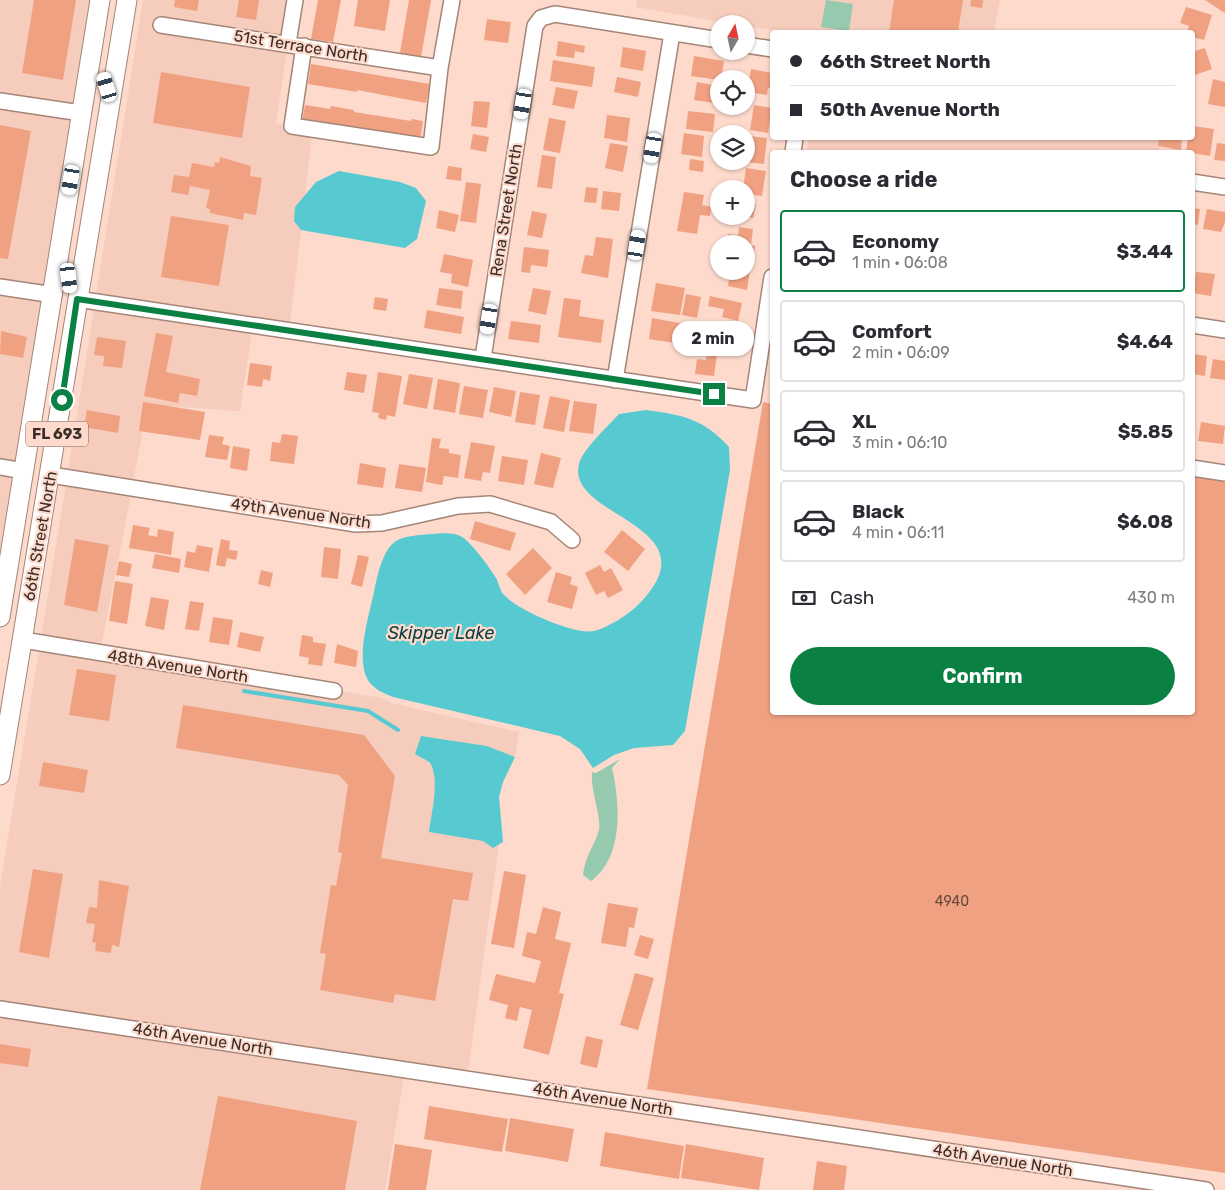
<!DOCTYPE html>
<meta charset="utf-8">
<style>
body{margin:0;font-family:Rubik,sans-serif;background:#f7f7f7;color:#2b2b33;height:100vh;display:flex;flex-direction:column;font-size:19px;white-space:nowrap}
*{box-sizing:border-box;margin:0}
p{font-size:16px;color:#7c7c81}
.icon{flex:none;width:28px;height:28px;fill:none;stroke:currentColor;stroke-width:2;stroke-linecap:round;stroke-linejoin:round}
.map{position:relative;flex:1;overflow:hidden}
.drawer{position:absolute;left:770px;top:150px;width:425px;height:565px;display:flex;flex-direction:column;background:#fff;border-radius:5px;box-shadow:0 1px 4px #0004}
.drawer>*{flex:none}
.hud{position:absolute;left:770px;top:30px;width:425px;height:110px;border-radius:5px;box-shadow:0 1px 4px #0004;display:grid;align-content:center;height:110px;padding:0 20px;background:#fff}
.needle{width:32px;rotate:9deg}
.controls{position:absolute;left:710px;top:15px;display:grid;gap:10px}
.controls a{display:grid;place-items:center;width:45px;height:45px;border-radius:50%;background:#fff;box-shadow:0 1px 4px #0004;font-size:25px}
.end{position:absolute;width:22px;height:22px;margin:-11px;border:6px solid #0b8043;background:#fff;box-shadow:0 0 0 2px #fff}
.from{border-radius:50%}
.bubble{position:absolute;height:35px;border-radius:18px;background:#fff;box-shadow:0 1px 4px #0004;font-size:16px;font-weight:700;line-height:35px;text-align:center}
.car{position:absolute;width:15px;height:30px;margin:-15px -8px;border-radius:6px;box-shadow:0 0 4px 1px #0007;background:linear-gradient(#fff 24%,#345 0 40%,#fff 0 76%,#345 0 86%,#fff 0)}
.hud b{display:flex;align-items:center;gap:18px;height:48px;font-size:19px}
.hud b+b{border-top:1px solid #e1e1e2}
.hud i{width:12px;height:12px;background:#2b2b33}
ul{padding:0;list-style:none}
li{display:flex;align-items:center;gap:15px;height:82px;margin:0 10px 8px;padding:0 10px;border:2px solid #e1e1e2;border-radius:5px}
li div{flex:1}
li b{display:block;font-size:19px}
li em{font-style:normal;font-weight:700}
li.on{border-color:#0b8043}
li>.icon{width:45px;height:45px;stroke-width:1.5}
h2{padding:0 20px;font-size:22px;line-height:60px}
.pay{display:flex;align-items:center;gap:12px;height:55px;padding:0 20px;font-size:19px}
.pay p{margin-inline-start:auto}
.cta{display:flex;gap:10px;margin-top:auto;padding:10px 20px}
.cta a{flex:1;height:58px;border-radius:30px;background:#0b8043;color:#fff;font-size:20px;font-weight:700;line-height:58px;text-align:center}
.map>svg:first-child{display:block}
.built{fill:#f6ccbc}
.green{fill:#96caae}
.water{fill:#56c9d1}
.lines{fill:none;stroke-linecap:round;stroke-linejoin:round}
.stream{stroke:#56c9d1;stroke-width:4}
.building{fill:#f0a182}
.minor-casing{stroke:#a48578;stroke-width:18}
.major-casing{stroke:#a48578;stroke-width:21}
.minor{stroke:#fff;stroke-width:15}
.major{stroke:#fff;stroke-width:19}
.route{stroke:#0b8043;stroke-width:6}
.labels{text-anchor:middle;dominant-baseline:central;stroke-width:4.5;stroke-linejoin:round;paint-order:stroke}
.number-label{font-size:14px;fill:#684b3f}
.shield{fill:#fddacc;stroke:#75625a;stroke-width:1}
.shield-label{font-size:15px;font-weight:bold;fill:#3b2e29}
.street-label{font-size:16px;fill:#3b2e29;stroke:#fddacc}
.water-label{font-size:18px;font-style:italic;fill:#083f43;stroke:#fddacc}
</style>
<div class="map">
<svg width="1225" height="1190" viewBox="0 0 1225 1190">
<rect width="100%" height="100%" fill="#fddacc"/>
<path class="built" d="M0,0H93L76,105L0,94Z
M143,0H289L283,36L156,17L154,30L287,50L276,123L286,126V132L312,136L305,195L295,208L294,221L301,230L290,324L96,295Z
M637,0H1000L994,32H785L746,26V24H733L636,7Z
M0,108L73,119L45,287L0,280Z
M809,138H1161L1159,152H807Z
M0,293L42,300L15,462L0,460Z
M94,309L252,332L240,411L148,405L133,481L68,471Z
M0,474L12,476L0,550Z
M66,484L131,495L101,647L41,638Z
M39,651L338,698L340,691L382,698L391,703L519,732L515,757L487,746L421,736L415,754L428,762L434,771L435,788L429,832L484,841L493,848L499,844L468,1072L0,1002V886Z
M0,1016L404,1076L385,1190H0Z"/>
<path class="green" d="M826,0L853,4L849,31L821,27Z
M620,759L612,768C620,803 624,857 591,881L583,875C586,854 594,847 599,830C602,819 590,789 592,772L596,773Z"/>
<path class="water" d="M339,171L400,182L416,188L426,201L417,239L405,248L301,230L294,221L295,207L316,182Z
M646,410C684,415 703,419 729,447L730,470L685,731L673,745L634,748L614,755L593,768L580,749L560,736L393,697C386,694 378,691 373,686C352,668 369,616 374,592C377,578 382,550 396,541C406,535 421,535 433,534C441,533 455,532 462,537C472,543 490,568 496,578C499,583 500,591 504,595C518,610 574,635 594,631C609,627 628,615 639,604C717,524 565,518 579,464C583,449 608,426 619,414Z
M421,736L487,746L515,757L503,782L499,797L503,842L493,848L483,841L429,832C431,814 441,776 429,762C425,759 419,757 415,754Z"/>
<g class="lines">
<path class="stream" d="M244,691L368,711L398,730"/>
</g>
<path class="building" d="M34,0H76L63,80L22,73Z
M175,0H199L197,11L174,7Z
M239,0H259L256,20L236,17Z
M318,0H341L333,42L311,39Z
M358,0H390L385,31L354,26Z
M409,0H431L421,57L400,53Z
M894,0H963L958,32H889Z
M971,0H983L982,8L970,6Z
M1205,0H1225V13Z
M1186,7L1212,15L1204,40L1192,37V32H1187L1189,26L1180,23Z
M487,19L511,22L508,43L484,40Z
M558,41L585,46L584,53L575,51L574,58L556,56Z
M623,47L646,51L643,71L620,67Z
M1205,48L1212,69L1195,75L1192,52Z
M694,56L724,61L721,79L719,80L691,76Z
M553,60L595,67L592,87L550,81Z
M311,64L430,84L426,103L357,90V92L308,84Z
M751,69L772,73V89L768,88L767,95L747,92Z
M161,72L250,87L242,138L153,123Z
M617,77L641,82L638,97L614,92Z
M1213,79L1225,82V107L1208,104Z
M697,82L717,86L714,103L694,100Z
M556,87L578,91L574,109L552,105Z
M474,101L490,102L487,128L471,126Z
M305,105L330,109L331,106L354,110V112L411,121L412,119L423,121L420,141L302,122Z
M754,105L772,108L768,133L750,130Z
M688,111L715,114L713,132L686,129Z
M607,115L630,118L627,142L604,138Z
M549,118L566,121L560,153L543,150Z
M0,125L31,131L8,259L0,258Z
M1192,126L1214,129L1210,156L1186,152L1188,138H1192Z
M684,133L704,136L702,157L681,154Z
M473,134L489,137L486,152L470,149Z
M750,136L767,138L764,164L747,162Z
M1159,138H1182L1181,150L1158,146Z
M610,143L628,146L623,172L605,168Z
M1217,143L1225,144V161L1214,160Z
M542,155L556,157L552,189L537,187Z
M220,157L251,166L250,176L262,178L256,215L244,213L243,220L210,213V209L206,208L210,190L190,186L188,195L171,192L174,175L189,177L192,163L214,167L215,162L219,163Z
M690,159L704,161L703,172L689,170Z
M448,166L462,168L461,181L446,179Z
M746,168L766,171L762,196L746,194V189H743Z
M466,182L481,184L476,223L460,221Z
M586,187L598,188L596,203L584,202Z
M603,191L621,193L619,211L601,209Z
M684,192L704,195L702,205L711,207L710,216L700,215L697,234L677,231Z
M746,202L756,204L753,218L746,217Z
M1192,208L1200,209L1198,225L1192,224Z
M1207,209L1225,212V222L1221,232L1203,229Z
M439,210L459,215L455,232L436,228Z
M532,211L547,214L542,238L527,235Z
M171,216L229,225L219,286L161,277Z
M739,227L753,229L751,245L755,246L753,263L746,262V244H719V259L716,258L718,241L727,243L728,234L738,235Z
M596,237L613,239L608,278L581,273L585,255L593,256Z
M524,247L549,250L547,267L531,265L530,273L521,272Z
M444,254L473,260L468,287L451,283L452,274L440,272Z
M746,269H750L747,290L728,286L730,271H746Z
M1196,272L1215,274L1211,296L1193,293Z
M656,283L685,288L680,315L651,311Z
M439,288L463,291L461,309L436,305Z
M533,288L551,291L546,315L528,311Z
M686,294L701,297L697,318L682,315Z
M710,296L742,303L738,321L722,317L724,309L708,306Z
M375,297L388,299L386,311L373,309Z
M564,298L581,300L579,316L604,320L601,343L558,337Z
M427,310L464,317L461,334L424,328Z
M652,318L685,324L681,344L649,339Z
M511,321L541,325L539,343L508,339Z
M1,331L27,337L23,358L0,354Z
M156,333L173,336L166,372L200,379L197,396L180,393L178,403L144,396Z
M97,337L126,341L122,368L103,366L104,356L94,355Z
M707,352L717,354L714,376L695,374L697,359L706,360Z
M1192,354L1207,356L1205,376L1192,374Z
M1213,359L1225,361V380L1210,378Z
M250,363L272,366L270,381L263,379L262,387L247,385Z
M347,372L367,375L364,393L344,390Z
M378,372L402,376L395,417L387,415L386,420L378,418L379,413L372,412Z
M409,374L433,378L427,409L403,404Z
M438,379L460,383L455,413L433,409Z
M464,386L488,390L483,418L459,414Z
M494,387L516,391L511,417L489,412Z
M520,392L540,395L535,425L515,422Z
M550,396L570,400L564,432L543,428Z
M574,401L597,404L593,434L569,431Z
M143,402L205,412L200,440L139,431Z
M763,402L772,404V712H1192V472L1225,477V1173L647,1089Z
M87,410L120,416L118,433L84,427Z
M1201,422L1225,426L1223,444L1198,441Z
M282,434L298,436L294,464L270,461L272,442L280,443Z
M209,435L224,437L222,444L230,446L227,460L205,457Z
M432,438L441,439L439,448L449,449V453L461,455L458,478L444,476L442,485L426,482Z
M471,442L495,446L490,473L483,472L481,481L464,478Z
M233,446L250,449L247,471L230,468Z
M541,453L561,458L553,488L534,484Z
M502,456L528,460L524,485L498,481Z
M360,463L386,468L383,488L357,484Z
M399,464L426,468L422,492L395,488Z
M475,521L516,533L510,551L470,539Z
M133,525L150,528L148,535L157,537L158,529L174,532L171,555L129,548Z
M622,530L645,549L628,571L604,552Z
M75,539L109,545L97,612L64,605Z
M221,539L230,541L229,550L238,551L236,560L227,558L225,567L216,565Z
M197,545L213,548L209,572L184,567L187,551L195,553Z
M324,547L341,549L338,579L321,577Z
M533,548L552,568L525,595L506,574Z
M155,554L181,559L179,573L152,568Z
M358,555L369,557L362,587L351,584Z
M119,561L132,564L129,577L116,575Z
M600,565L604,572L611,568L623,590L608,598L604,591L596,595L585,573Z
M261,570L273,573L270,587L258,584Z
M556,572L572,577L570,584L578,587L572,609L547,602Z
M115,581L133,584L127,624L109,621Z
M151,597L169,600L164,630L145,626Z
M190,601L204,603L199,631L185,629Z
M213,617L233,620L229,645L209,642Z
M240,632L264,637L260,652L237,647Z
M302,635L313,637V642L326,644L322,666L308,664L309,658L299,656Z
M337,644L358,651L356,667L334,663Z
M77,669L116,675L109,721L69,715Z
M183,705L364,735L395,776L381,858L473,873L468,901L453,899L435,1001L395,994L393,1003L320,990L326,954L320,953L331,885L336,886L342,853L338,852L348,785L339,775L176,748Z
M43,762L88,770L84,793L39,786Z
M33,869L63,874L49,958L19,952Z
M504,871L526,875L514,948L491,944Z
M99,880L129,886L119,947L112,945L111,953L95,951L96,943L92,942L95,924L86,923L89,907L97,908Z
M608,903L638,908L634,928L629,927L626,947L601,943Z
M543,907L561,912L555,939L571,943L559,993L564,994L549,1055L523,1048L532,1010L520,1007L517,1021L505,1018L508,1005L489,1000L496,974L535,983L541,961L522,956L527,932L536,934Z
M640,935L654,939L648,959L634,955Z
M635,973L654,978L638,1030L620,1025Z
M586,1036L603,1040L597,1068L580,1064Z
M0,1044L31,1049L28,1067L0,1063Z
M218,1096L357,1121L345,1190H200Z
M429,1106L508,1119L502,1152L424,1139Z
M510,1118L574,1129L568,1162L505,1151Z
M605,1132L684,1146L679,1179L600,1166Z
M395,1144L432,1150L426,1190H388Z
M686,1144L764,1158L759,1190L681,1178Z
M817,1161L847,1166L844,1190H813Z"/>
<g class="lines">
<defs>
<path id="minor" d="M161,25L440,68
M288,43L295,0
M746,45L772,49
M304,46L292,126L431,147L440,68L452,0
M0,101L81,113
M793,152L795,138
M1192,182L1225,187
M0,287L54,295
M77,299L753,400L772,277
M1192,325L1225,330
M483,358L535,26L541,18L555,14L719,40
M615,380L672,33
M0,467L24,471
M1192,468L1225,473
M51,475L356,524L382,523L458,506L490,504L551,522L572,540
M23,640L334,691
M0,1009L1206,1190"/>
<path id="major" d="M0,617L100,0
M0,775L127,0"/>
</defs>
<use href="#minor" class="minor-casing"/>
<use href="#major" class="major-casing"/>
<use href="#minor" class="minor"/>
<use href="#major" class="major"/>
</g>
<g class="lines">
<path class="route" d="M62,400L77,299L714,394"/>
</g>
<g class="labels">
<g class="number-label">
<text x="952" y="901">4940</text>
</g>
<rect class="shield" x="26" y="421.5" width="62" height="25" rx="4"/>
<g class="shield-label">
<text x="57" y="434">FL 693</text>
</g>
<g class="street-label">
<text transform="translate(301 46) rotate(9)">51st Terrace North</text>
<text transform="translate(506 210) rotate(-81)">Rena Street North</text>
<text transform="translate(301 513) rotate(8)">49th Avenue North</text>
<text transform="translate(40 536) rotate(-80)">66th Street North</text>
<text transform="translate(178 666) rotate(9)">48th Avenue North</text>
<text transform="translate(203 1039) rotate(9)">46th Avenue North</text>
<text transform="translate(603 1099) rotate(9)">46th Avenue North</text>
<text transform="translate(1003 1160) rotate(9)">46th Avenue North</text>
</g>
<g class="water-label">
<text x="441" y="633">Skipper Lake</text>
</g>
</g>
</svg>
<div class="controls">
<a><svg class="needle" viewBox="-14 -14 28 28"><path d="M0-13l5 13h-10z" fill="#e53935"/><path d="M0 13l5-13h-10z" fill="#7c7c81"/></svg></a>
<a><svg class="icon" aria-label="locate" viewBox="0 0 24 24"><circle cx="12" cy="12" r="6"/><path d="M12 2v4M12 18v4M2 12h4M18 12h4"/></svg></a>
<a><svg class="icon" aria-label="layers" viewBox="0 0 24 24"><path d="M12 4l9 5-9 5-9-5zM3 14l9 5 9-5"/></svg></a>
<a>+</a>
<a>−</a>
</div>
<i class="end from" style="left:62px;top:400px"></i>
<i class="end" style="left:714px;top:394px"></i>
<div class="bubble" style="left:672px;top:321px;width:82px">2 min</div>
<i class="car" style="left:107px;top:87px;rotate:343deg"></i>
<i class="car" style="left:523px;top:104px;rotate:189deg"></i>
<i class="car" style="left:653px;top:148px;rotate:190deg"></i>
<i class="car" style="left:71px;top:180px;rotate:189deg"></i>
<i class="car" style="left:637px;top:245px;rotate:9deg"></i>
<i class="car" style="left:69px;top:278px;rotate:173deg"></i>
<i class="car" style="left:489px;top:319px;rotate:189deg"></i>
<div class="hud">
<b><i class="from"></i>66th Street North</b>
<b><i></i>50th Avenue North</b>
</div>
<section class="drawer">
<h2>Choose a ride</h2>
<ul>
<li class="on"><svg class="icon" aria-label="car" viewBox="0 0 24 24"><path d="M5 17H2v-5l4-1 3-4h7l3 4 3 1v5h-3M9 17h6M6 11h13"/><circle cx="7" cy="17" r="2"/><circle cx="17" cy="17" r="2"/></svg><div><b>Economy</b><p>1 min · 06:08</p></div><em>$3.44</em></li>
<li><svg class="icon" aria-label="car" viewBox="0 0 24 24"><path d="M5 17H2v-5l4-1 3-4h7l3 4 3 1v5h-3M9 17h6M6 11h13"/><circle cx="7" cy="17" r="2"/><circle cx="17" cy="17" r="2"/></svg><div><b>Comfort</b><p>2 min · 06:09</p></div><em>$4.64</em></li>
<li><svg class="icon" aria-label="car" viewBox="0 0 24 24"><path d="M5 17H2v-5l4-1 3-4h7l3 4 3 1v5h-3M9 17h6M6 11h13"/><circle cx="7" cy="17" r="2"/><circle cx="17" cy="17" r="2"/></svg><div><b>XL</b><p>3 min · 06:10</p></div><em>$5.85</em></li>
<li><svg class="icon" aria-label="car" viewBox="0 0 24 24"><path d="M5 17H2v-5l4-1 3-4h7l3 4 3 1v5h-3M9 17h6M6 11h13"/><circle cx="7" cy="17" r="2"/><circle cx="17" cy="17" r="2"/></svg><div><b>Black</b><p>4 min · 06:11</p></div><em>$6.08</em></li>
</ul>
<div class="pay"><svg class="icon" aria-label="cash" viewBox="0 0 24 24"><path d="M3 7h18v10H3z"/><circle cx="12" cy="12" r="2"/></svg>Cash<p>430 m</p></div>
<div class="cta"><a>Confirm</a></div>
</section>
</div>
